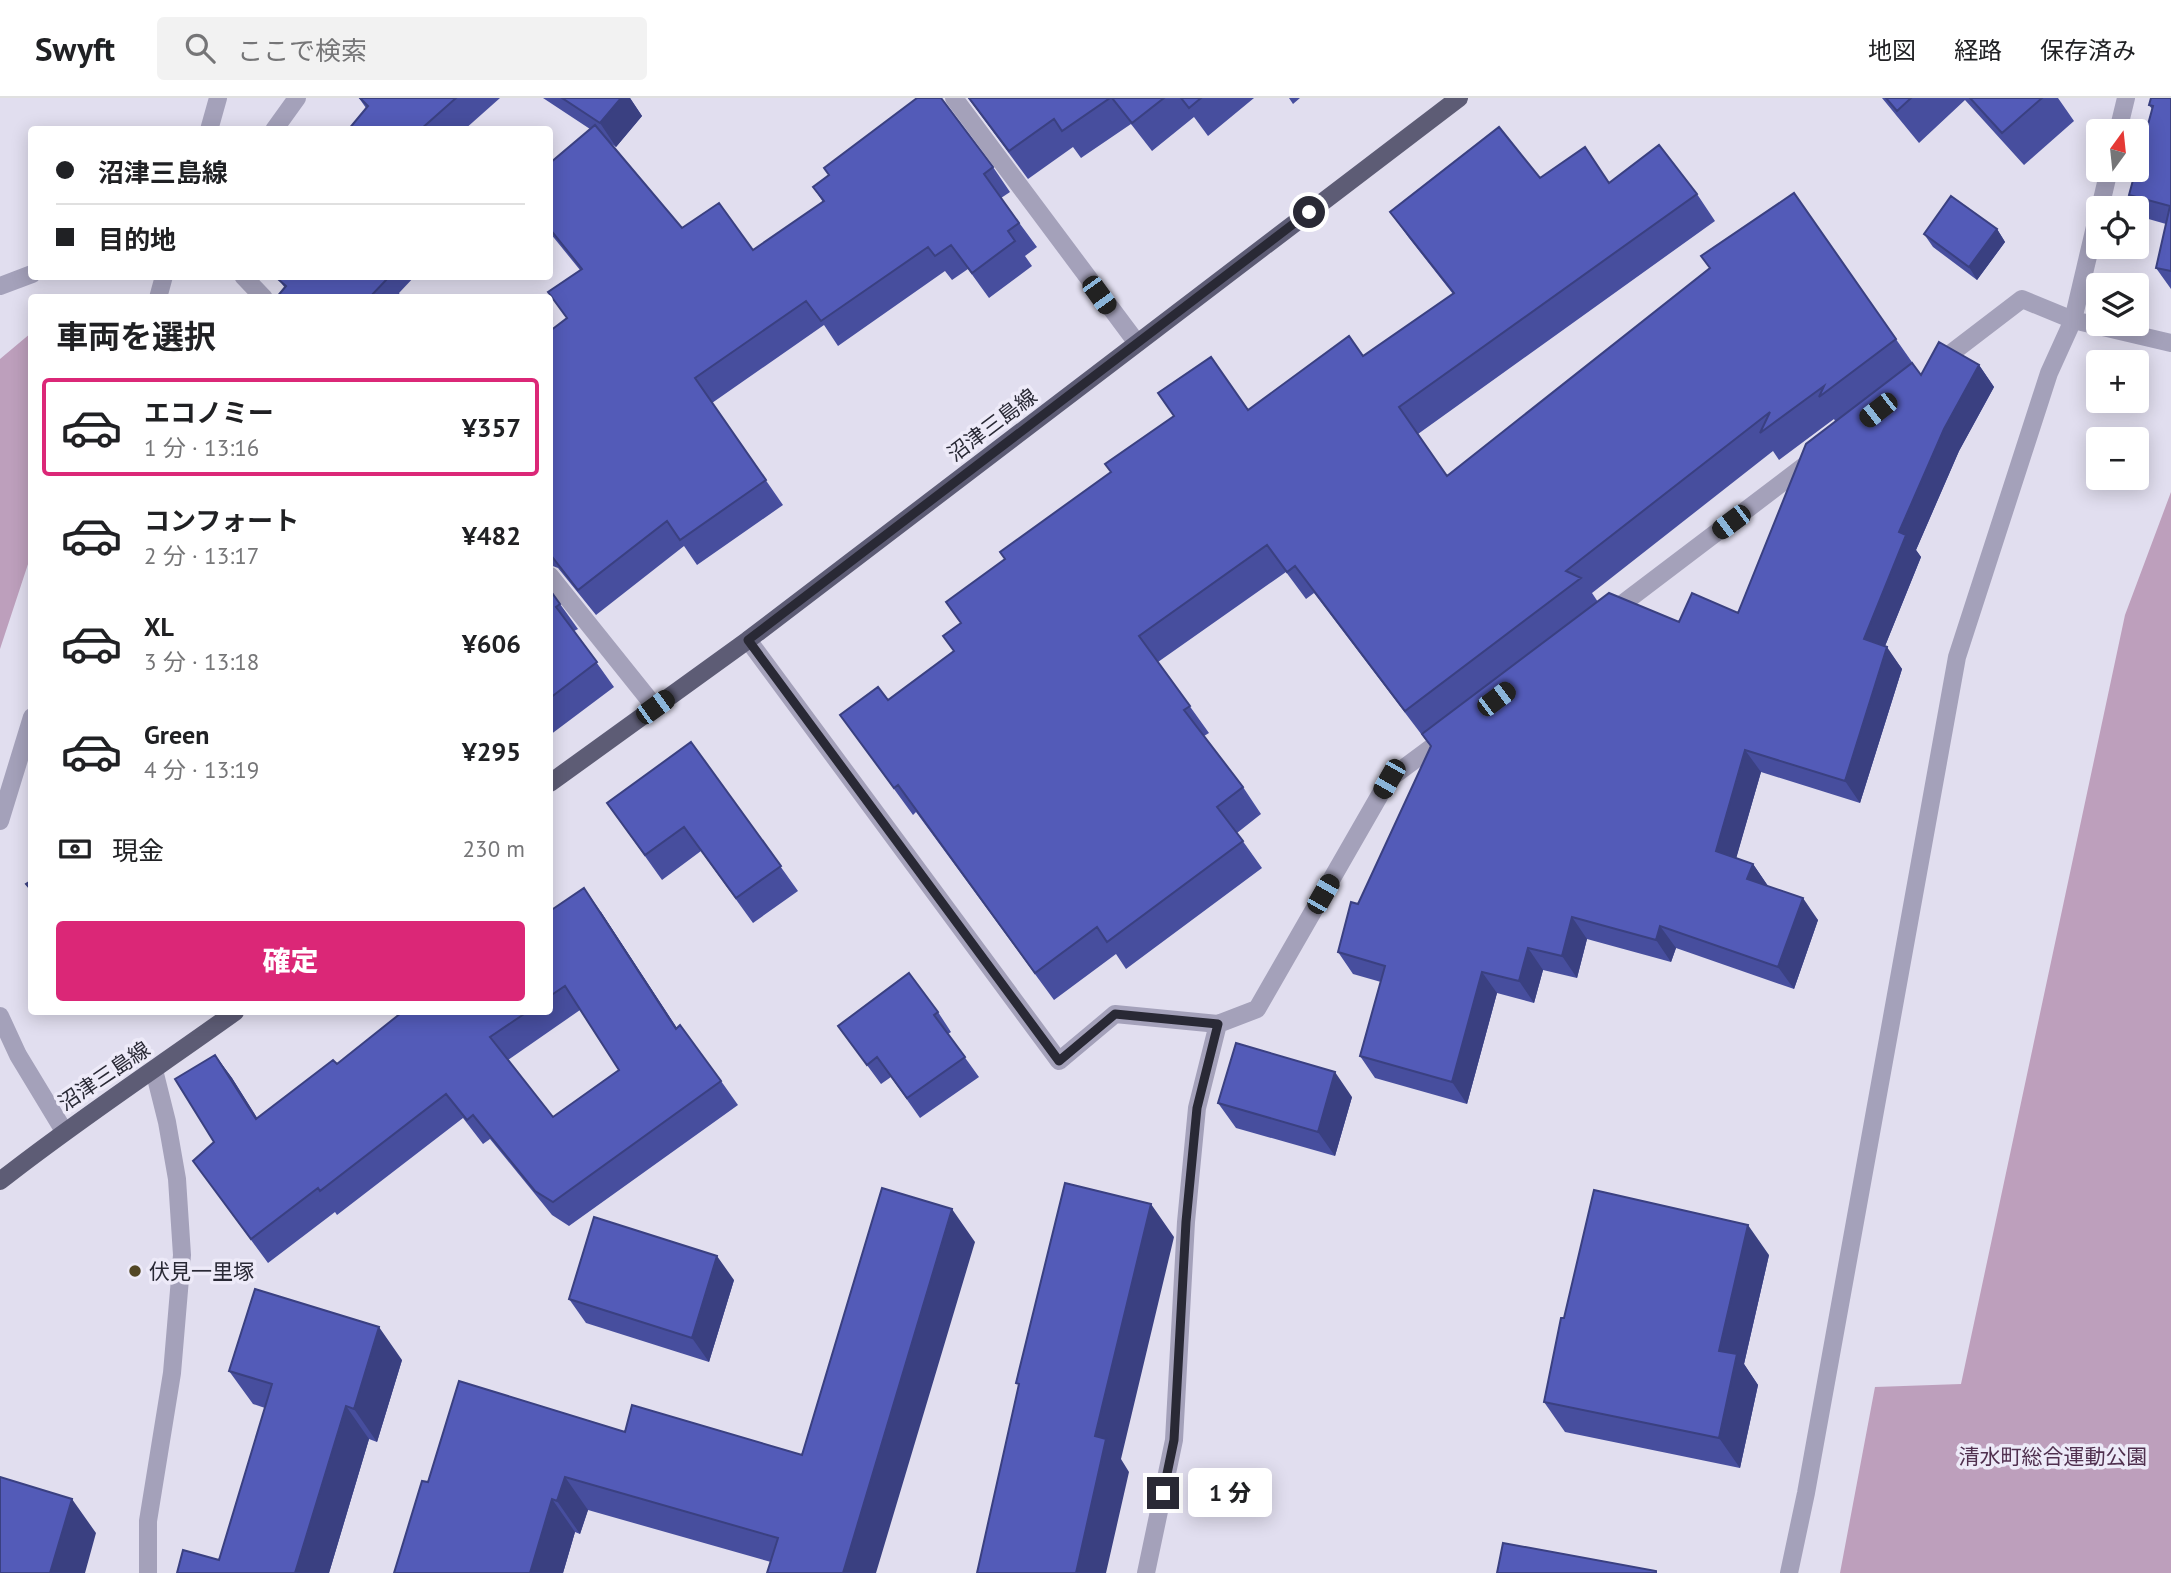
<!DOCTYPE html>
<html lang="ja">
<meta charset="utf-8">
<style>
body{margin:0;font-family:"PT Sans","Noto Sans JP",sans-serif;background:#f2f2f2;color:#202124;height:100vh;display:flex;flex-direction:column;font-size:26px;white-space:nowrap}
*{box-sizing:border-box;margin:0}
p{font-size:23px;color:#757577}
.icon{flex:none;width:38px;height:38px;fill:none;stroke:currentColor;stroke-width:2;stroke-linecap:round;stroke-linejoin:round}
.map{position:relative;flex:1;overflow:hidden}
.side{position:absolute;left:28px;top:196px;width:525px;height:721px;display:flex;flex-direction:column;background:#fff;border-radius:7px;box-shadow:0 4px 18px #0003}
.side>*{flex:none}
.guide{position:absolute;left:28px;top:28px;width:525px;height:154px;border-radius:7px;box-shadow:0 4px 18px #0003;display:grid;align-content:center;height:154px;padding:0 28px;background:#fff}
.needle{width:46px;rotate:15deg}
.tools{position:absolute;left:2086px;top:21px;display:grid;gap:14px}
.tools a{display:grid;place-items:center;width:63px;height:63px;border-radius:7px;background:#fff;box-shadow:0 4px 18px #0003;font-size:35px}
.end{position:absolute;width:32px;height:32px;margin:-16px;border:9px solid #292935;background:#fff;box-shadow:0 0 0 4px #fff}
.from{border-radius:50%}
.bubble{position:absolute;height:49px;border-radius:7px;background:#fff;box-shadow:0 4px 18px #0003;font-size:23px;font-weight:800;line-height:49px;text-align:center}
.car{position:absolute;width:21px;height:42px;margin:-21px -10px;border-radius:9px;box-shadow:0 0 5px 2px #0007;background:linear-gradient(#222 24%,#8ab4d8 0 40%,#222 0 76%,#8ab4d8 0 86%,#222 0)}
.guide b{display:flex;align-items:center;gap:24px;height:66px;font-size:26px}
.guide b+b{border-top:2px solid #e0e0e0}
.guide i{width:18px;height:18px;background:#202124}
ul{padding:0;list-style:none}
li{display:flex;align-items:center;gap:21px;height:98px;margin:0 14px 10px;padding:0 14px;border:4px solid transparent;border-radius:7px}
li div{flex:1}
li b{display:block;font-size:26px}
li em{font-style:normal;font-weight:800}
li.current{border-color:#db2777}
li>.icon{width:63px;height:63px;stroke-width:1.5}
h2{padding:0 28px;font-size:32px;line-height:84px}
.pay{display:flex;align-items:center;gap:18px;height:77px;padding:0 28px;font-size:26px}
.pay p{margin-inline-start:auto}
.button{display:flex;gap:14px;margin-top:auto;padding:14px 28px}
.button a{flex:1;height:80px;border-radius:7px;background:#db2777;color:#fff;font-size:28px;font-weight:800;line-height:80px;text-align:center}
header{display:flex;align-items:center;gap:42px;box-sizing:border-box;height:98px;padding:0 35px;background:#fff;border-bottom:2px solid #e0e0e0}
header strong{font-size:33px}
nav{display:flex;gap:38px;margin-inline-start:auto;font-size:24px}
.search{width:490px;height:63px;background:#f2f2f2;display:flex;align-items:center;gap:18px;box-sizing:border-box;padding:0 24px;border-radius:7px;color:#757577;font-size:26px}
.map>svg:first-child{display:block}
.green{fill:#bd9fbc}
.lines{fill:none;stroke-linecap:round;stroke-linejoin:round}
.minor{stroke:#a4a1ba;stroke-width:18}
.major{stroke:#5d5c75;stroke-width:18}
.wall{fill:#474e9e;fill-rule:evenodd}
.shaded-wall{fill:#3a4081}
.building{fill:#535bb8;stroke:#3a4081;stroke-width:2}
.route{stroke:#292935;stroke-width:9}
.poi-dot{fill:#524624;stroke:#edeaf8;stroke-width:2.5}
.labels{text-anchor:middle;dominant-baseline:central;stroke-width:7;stroke-linejoin:round;paint-order:stroke}
.street-label{font-size:21px;fill:#292935;stroke:#edeaf8}
.poi-label{font-size:21px;fill:#292935;stroke:#edeaf8;text-anchor:start}
.park-label{font-size:21px;fill:#50304f;stroke:#edeaf8}
</style>
<header>
<strong>Swyft</strong>
<div class="search"><svg class="icon" aria-label="search" viewBox="0 0 24 24"><circle cx="10" cy="10" r="6"/><path d="M15 15l6 6"/></svg>ここで検索</div>
<nav><a>地図</a><a>経路</a><a>保存済み</a></nav>
</header>
<div class="map">
<svg width="2171" height="1475" viewBox="0 0 2171 1475">
<rect width="100%" height="100%" fill="#e1deef"/>
<path class="green" d="M31,235V457L0,551V261Z
M2171,394V1475H1840L1875,1289L1961,1286L2125,517Z"/>
<g class="lines">
<path class="minor" d="M954,0L1137,245
M209,32L218,0
M274,32L297,0
M2118,33L2126,0
M2100,110L2109,72
M243,178L264,200
M0,188L32,176
M158,200L164,178
M1937,266L2022,201L2073,222L2171,245
M550,478L655,609
M1609,516L1812,362
M748,542L1059,963L1115,916L1218,926
M0,723L32,619
M0,918L18,957L64,1033
M148,1475V1423L172,1275L182,1157L177,1081L167,1024L154,972
M1146,1475L1174,1342L1186,1124L1197,1010L1218,926L1257,911L1389,681L1447,638
M1789,1475L1806,1395L1957,559L2049,275L2073,222L2098,116"/>
<path class="major" d="M550,685L748,542L1459,0
M0,1083C76,1023 157,970 235,914"/>
</g>
<path class="wall" d="M359,0H500L464,32H348L366,10Z
M543,0H630L642,18L616,49L609,44L682,130L753,152L823,104L813,89L993,69L1010,94L1001,100L1037,149L1025,158L1032,168L989,200L968,171L952,182L945,173L838,248L824,227L712,305L783,407L697,467L684,448L596,517L558,470L550,467V233L567,220L580,172L550,135V65L590,31Z
M968,0H1254L1208,38L1194,19L1152,53L1131,26L1081,60L1073,49L1028,81Z
M1289,0H1300L1293,6Z
M1882,0H2058L2074,23L2024,67L1965,2L1919,45Z
M2171,0V191L2156,170L2166,126L2145,120L2129,97L2152,11L2149,7Z
M1540,80L1609,84L1697,96L1715,123L1418,336L1447,378L1710,170L1794,95L1921,277L1979,267L1994,289L1959,353L1916,452L1921,459L1885,548L1902,571L1860,705L1761,674L1736,760L1753,766L1768,788L1818,822L1794,891L1676,850L1671,864L1587,841L1577,880L1543,872L1534,905L1497,895L1467,1006L1375,980L1360,958L1381,884L1353,876L1338,854L1358,806L1431,649L1314,495L1306,501L1286,474L1158,564L1209,635L1204,638L1243,689L1261,716L1237,735L1262,770L1126,871L1116,856L1054,902L916,714L913,717L840,617L888,602L954,553L1248,312L1363,258L1453,196L1409,140L1390,114ZM1834,321L1835,323L1738,515L1679,524L1598,504L1592,495L1773,353L1779,362Z
M1997,131L2005,144L1977,182L1933,149L1924,136Z
M280,178H415L399,195L402,200H276L285,190L278,181Z
M550,492L578,531L574,533L614,589L550,637Z
M691,644L798,793L753,825L701,753L662,782L607,705Z
M550,813L601,814L677,930L721,983L738,1007L569,1128L552,1117L490,1041L483,1046L463,1020L337,1117L335,1114L268,1165L193,1063L214,1044L215,957L232,980L257,1020L337,966L400,916L398,914H550ZM580,912L619,972L553,1019L508,962Z
M938,914L951,934L948,936L979,979L920,1020L891,979L881,986L838,928Z
M1352,999L1335,1058L1236,1030L1218,1005Z
M975,1144L771,1464L588,1412L580,1436L575,1434L563,1475H394L428,1384L625,1334L802,1357Z
M1769,1157L1744,1266L1758,1287L1740,1370L1565,1334L1544,1304L1564,1220Z
M734,1182L709,1264L586,1225L569,1201Z
M402,1262L377,1344L369,1341L329,1475H177L219,1462L265,1310L253,1306L229,1273Z"/>
<path class="shaded-wall" d="M621,0H630L642,18L616,49L600,25Z
M1997,131L2005,144L1977,182L1969,169Z
M1979,267L1994,289L1959,353L1916,452L1921,459L1879,563L1864,541L1899,434L1944,331Z
M1887,549L1902,571L1860,705L1845,683Z
M1745,652L1761,674L1732,775L1716,753Z
M1753,766L1768,788L1763,803L1747,781Z
M584,790L601,814L693,955L676,931Z
M1803,800L1818,822L1794,891L1778,869Z
M1572,819L1587,841L1577,880L1562,858Z
M1660,828L1676,850L1671,864L1656,842Z
M1528,850L1543,872L1534,905L1519,883Z
M1482,874L1497,895L1467,1006L1452,984Z
M215,957L232,980L273,1045L256,1021Z
M1335,974L1352,999L1335,1058L1318,1034Z
M1151,1106L1174,1139L1121,1361L1129,1374L1106,1475H1076L1095,1338Z
M952,1111L975,1144L876,1475H843Z
M1748,1127L1769,1157L1744,1266L1758,1287L1740,1370L1719,1340V1253Z
M717,1158L734,1182L709,1264L692,1240Z
M379,1229L402,1262L377,1344L354,1311Z
M346,1308L369,1341L329,1475H295Z
M565,1379L588,1412L580,1436L557,1403Z
M72,1401L96,1435L85,1475H50Z
M552,1401L575,1434L563,1475H530Z"/>
<path class="building" d="M360,0H456L420,32H348L368,8Z
M562,0H621L600,25Z
M917,0H941L993,69L984,76L1019,125L1008,133L1015,143L972,175L951,147L935,158L928,149L821,223L806,203L695,280L766,382L680,442L667,423L578,492L550,456V233L567,220L548,194L582,171L550,131V65L595,27L682,130L719,105L753,152L824,103L813,89L829,77L824,70Z
M969,0H1110L1062,33L1054,21L1009,53Z
M1112,0H1164L1132,25Z
M1181,0H1201L1189,10Z
M1886,0H1911L1897,13Z
M1970,0H2042L2002,35Z
M2151,0H2171V173L2156,170L2170,108L2129,97L2153,8L2149,7Z
M1499,29L1540,80L1585,49L1609,85L1659,47L1697,96L1399,309L1447,378L1710,170L1701,158L1794,95L1896,241L1819,299L1824,288L1760,335L1770,314L1566,473L1581,480L1405,613L1295,468L1287,474L1267,447L1139,538L1190,608L1184,612L1243,689L1217,709L1243,743L1107,844L1097,829L1035,875L898,687L894,690L840,617L878,589L888,602L954,553L943,538L961,525L946,504L1005,461L1000,454L1111,374L1105,366L1174,318L1158,295L1211,259L1248,312L1349,238L1363,258L1454,195L1390,114Z
M1951,98L1997,131L1969,169L1924,136Z
M280,178H386L388,180L369,200H276L286,188L278,181Z
M1939,244L1979,267L1944,331L1899,434L1906,437L1864,541L1887,549L1845,683L1745,652L1716,753L1753,766L1747,781L1803,800L1778,869L1660,828L1656,842L1572,819L1562,858L1528,850L1519,883L1482,874L1452,984L1360,958L1385,868L1338,854L1351,804L1358,806L1431,648L1422,636L1609,495L1679,524L1692,495L1738,515L1806,346L1912,265L1921,277Z
M550,492L560,506L556,509L597,564L550,600Z
M691,644L781,768L736,800L684,729L645,757L607,705Z
M32,782V793L26,786Z
M584,790L676,931L680,927L721,983L553,1104L535,1093L473,1017L467,1022L446,996L320,1093L318,1090L251,1141L193,1063L214,1044L175,981L215,957L256,1021L333,962L337,966L401,915L399,914H527L490,939L553,1019L619,972L565,888L550,898V813Z
M909,875L938,914L934,917L965,959L907,1000L877,959L867,967L838,928Z
M1236,945L1335,974L1318,1034L1218,1005Z
M1065,1085L1151,1106L1095,1338L1106,1341L1076,1475H977L1019,1286L1016,1285Z
M882,1090L952,1111L843,1475H767L778,1440L565,1379L557,1403L552,1401L530,1475H394L422,1383L428,1384L459,1283L625,1334L632,1307L802,1357Z
M1594,1092L1748,1127L1719,1253L1737,1256L1719,1340L1544,1304L1561,1220H1564Z
M594,1119L717,1158L692,1240L569,1201Z
M255,1191L379,1229L354,1311L346,1308L295,1475H177L183,1452L219,1462L272,1286L229,1273Z
M0,1379L72,1401L50,1475H0Z
M1503,1445L1656,1473V1475H1497Z"/>
<g class="lines">
<path class="route" d="M1163,1395L1174,1342L1186,1124L1197,1010L1218,926L1115,916L1059,963L748,542L1309,114"/>
</g>
<circle class="poi-dot" cx="135" cy="1173" r="7"/>
<g class="labels">
<g class="street-label">
<text transform="translate(992 327) rotate(-37)">沼津三島線</text>
<text transform="translate(104 978) rotate(-34)">沼津三島線</text>
</g>
<g class="poi-label">
<text x="149" y="1173">伏見一里塚</text>
</g>
<g class="park-label">
<text x="2053" y="1358">清水町総合運動公園</text>
</g>
</g>
</svg>
<div class="tools">
<a><svg class="needle" viewBox="-14 -14 28 28"><path d="M0-13l5 13h-10z" fill="#e53935"/><path d="M0 13l5-13h-10z" fill="#757577"/></svg></a>
<a><svg class="icon" aria-label="locate" viewBox="0 0 24 24"><circle cx="12" cy="12" r="6"/><path d="M12 2v4M12 18v4M2 12h4M18 12h4"/></svg></a>
<a><svg class="icon" aria-label="layers" viewBox="0 0 24 24"><path d="M12 4l9 5-9 5-9-5zM3 14l9 5 9-5"/></svg></a>
<a>+</a>
<a>−</a>
</div>
<i class="end from" style="left:1309px;top:114px"></i>
<i class="end" style="left:1163px;top:1395px"></i>
<div class="bubble" style="left:1188px;top:1370px;width:84px">1 分</div>
<i class="car" style="left:1099px;top:197px;rotate:144deg"></i>
<i class="car" style="left:1878px;top:312px;rotate:232deg"></i>
<i class="car" style="left:1731px;top:424px;rotate:233deg"></i>
<i class="car" style="left:1496px;top:601px;rotate:53deg"></i>
<i class="car" style="left:655px;top:609px;rotate:54deg"></i>
<i class="car" style="left:1389px;top:681px;rotate:210deg"></i>
<i class="car" style="left:1323px;top:796px;rotate:30deg"></i>
<div class="guide">
<b><i class="from"></i>沼津三島線</b>
<b><i></i>目的地</b>
</div>
<section class="side">
<h2>車両を選択</h2>
<ul>
<li class="current"><svg class="icon" aria-label="car" viewBox="0 0 24 24"><path d="M5 17H2v-5l4-1 3-4h7l3 4 3 1v5h-3M9 17h6M6 11h13"/><circle cx="7" cy="17" r="2"/><circle cx="17" cy="17" r="2"/></svg><div><b>エコノミー</b><p>1 分 · 13:16</p></div><em>¥357</em></li>
<li><svg class="icon" aria-label="car" viewBox="0 0 24 24"><path d="M5 17H2v-5l4-1 3-4h7l3 4 3 1v5h-3M9 17h6M6 11h13"/><circle cx="7" cy="17" r="2"/><circle cx="17" cy="17" r="2"/></svg><div><b>コンフォート</b><p>2 分 · 13:17</p></div><em>¥482</em></li>
<li><svg class="icon" aria-label="car" viewBox="0 0 24 24"><path d="M5 17H2v-5l4-1 3-4h7l3 4 3 1v5h-3M9 17h6M6 11h13"/><circle cx="7" cy="17" r="2"/><circle cx="17" cy="17" r="2"/></svg><div><b>XL</b><p>3 分 · 13:18</p></div><em>¥606</em></li>
<li><svg class="icon" aria-label="car" viewBox="0 0 24 24"><path d="M5 17H2v-5l4-1 3-4h7l3 4 3 1v5h-3M9 17h6M6 11h13"/><circle cx="7" cy="17" r="2"/><circle cx="17" cy="17" r="2"/></svg><div><b>Green</b><p>4 分 · 13:19</p></div><em>¥295</em></li>
</ul>
<div class="pay"><svg class="icon" aria-label="cash" viewBox="0 0 24 24"><path d="M3 7h18v10H3z"/><circle cx="12" cy="12" r="2"/></svg>現金<p>230 m</p></div>
<div class="button"><a>確定</a></div>
</section>
</div>
